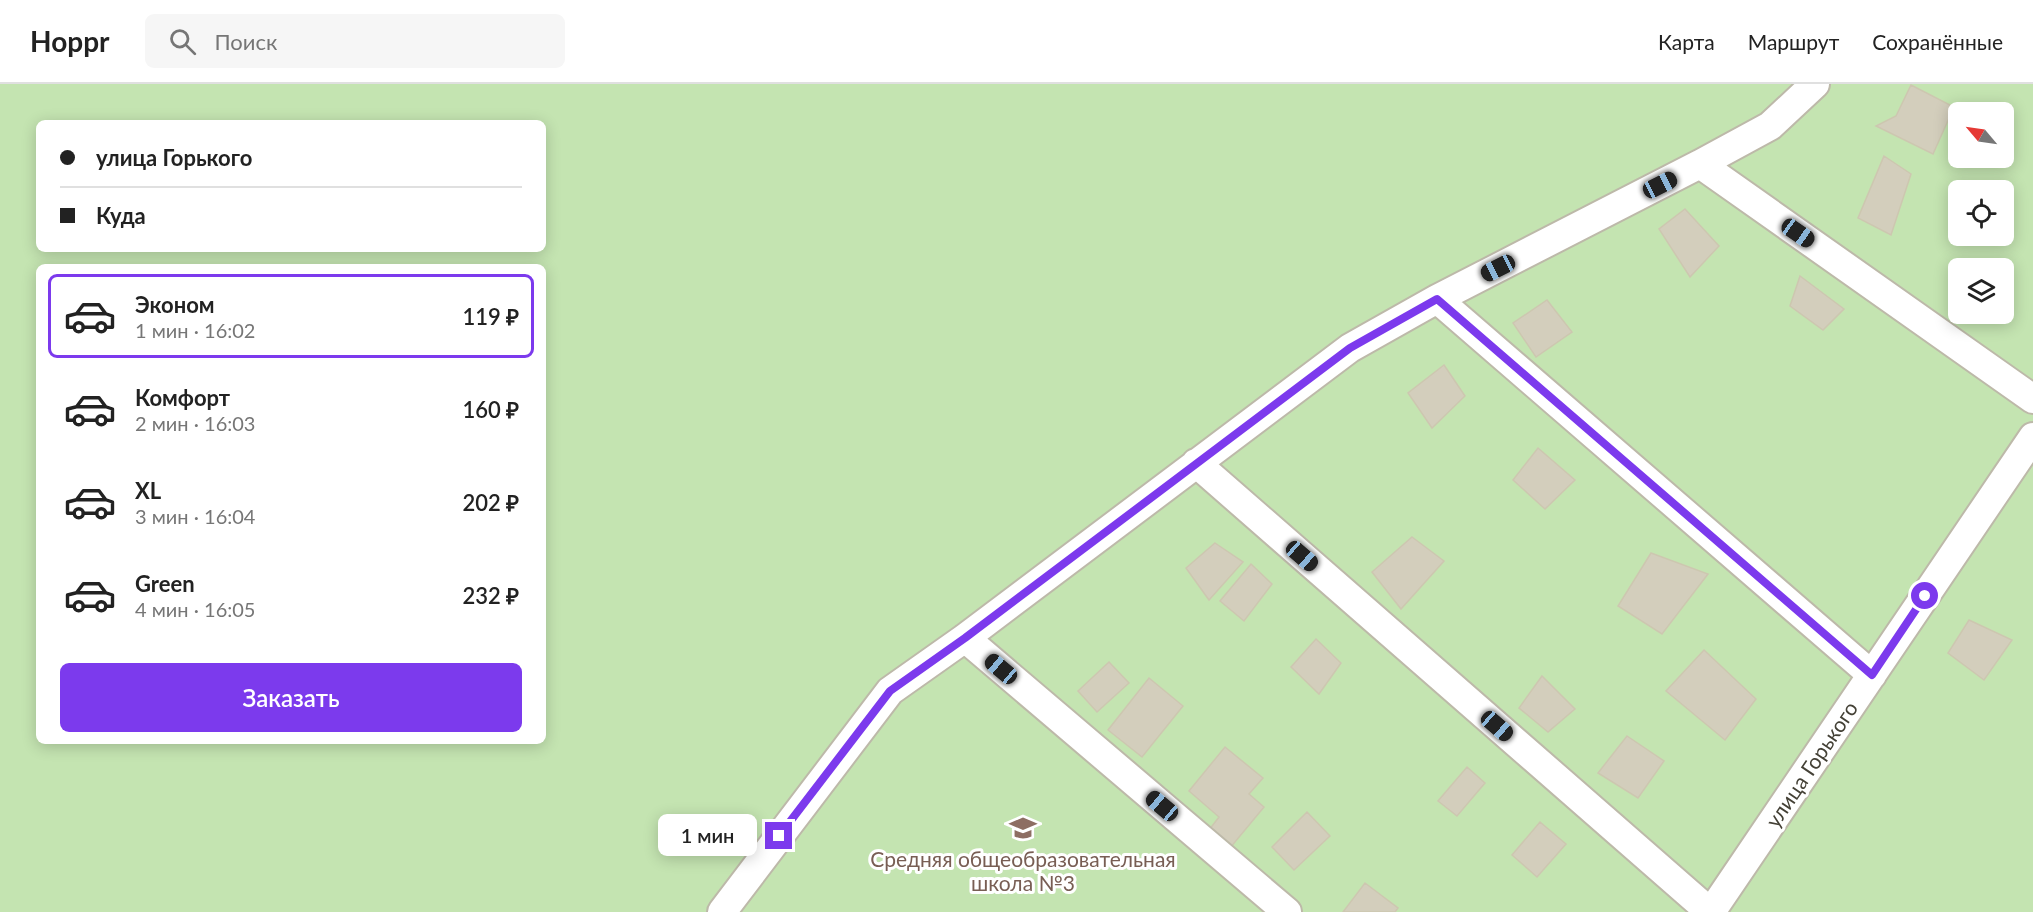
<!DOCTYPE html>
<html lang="ru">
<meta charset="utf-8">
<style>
body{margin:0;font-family:Lato,sans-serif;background:#f6f6f6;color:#222;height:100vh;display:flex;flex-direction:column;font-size:22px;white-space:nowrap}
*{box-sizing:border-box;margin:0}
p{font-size:20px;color:#767676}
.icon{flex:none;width:33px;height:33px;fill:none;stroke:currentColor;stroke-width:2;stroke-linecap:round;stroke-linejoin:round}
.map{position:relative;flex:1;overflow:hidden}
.sheet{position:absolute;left:36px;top:180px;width:510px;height:480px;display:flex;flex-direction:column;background:#fff;border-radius:9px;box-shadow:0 3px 15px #0003}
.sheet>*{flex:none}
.hud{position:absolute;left:36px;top:36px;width:510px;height:132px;border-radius:9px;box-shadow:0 3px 15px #0003;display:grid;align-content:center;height:132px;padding:0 24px;background:#fff}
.needle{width:39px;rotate:299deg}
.tools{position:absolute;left:1948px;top:18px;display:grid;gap:12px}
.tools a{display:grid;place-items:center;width:66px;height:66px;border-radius:9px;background:#fff;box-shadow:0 3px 15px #0003;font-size:30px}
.end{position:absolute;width:27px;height:27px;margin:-14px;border:8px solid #7c3aed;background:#fff;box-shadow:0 0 0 3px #fff}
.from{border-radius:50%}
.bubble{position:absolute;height:42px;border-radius:9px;background:#fff;box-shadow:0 3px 15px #0003;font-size:20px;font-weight:600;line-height:42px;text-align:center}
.car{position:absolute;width:18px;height:36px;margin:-18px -9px;border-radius:8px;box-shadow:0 0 4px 2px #0007;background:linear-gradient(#222 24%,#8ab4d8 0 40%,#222 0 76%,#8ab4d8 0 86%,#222 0)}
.hud b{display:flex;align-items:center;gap:21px;height:57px;font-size:22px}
.hud b+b{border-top:2px solid #e0e0e0}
.hud i{width:15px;height:15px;background:#222}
ul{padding:10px 0 0;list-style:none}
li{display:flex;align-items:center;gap:18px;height:84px;margin:0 12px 9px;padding:0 12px;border:3px solid transparent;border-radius:9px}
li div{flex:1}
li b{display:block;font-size:22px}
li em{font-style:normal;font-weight:600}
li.current{border-color:#7c3aed}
li>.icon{width:54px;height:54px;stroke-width:1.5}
.action{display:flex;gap:12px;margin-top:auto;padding:12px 24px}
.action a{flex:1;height:69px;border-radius:9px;background:#7c3aed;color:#fff;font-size:24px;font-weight:600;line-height:69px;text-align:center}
header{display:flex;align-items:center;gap:36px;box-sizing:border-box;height:84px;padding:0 30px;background:#fff;border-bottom:2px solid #e0e0e0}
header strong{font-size:28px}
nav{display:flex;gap:33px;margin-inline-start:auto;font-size:21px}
.search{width:420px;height:54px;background:#f6f6f6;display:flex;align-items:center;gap:15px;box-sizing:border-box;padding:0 21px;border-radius:9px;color:#767676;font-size:22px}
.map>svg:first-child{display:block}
.green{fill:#c4e4b1;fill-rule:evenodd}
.building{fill:#d3cebc;stroke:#cdc7b0;stroke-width:1.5}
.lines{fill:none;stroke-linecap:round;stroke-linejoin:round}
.street-casing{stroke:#bdb9a9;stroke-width:32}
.street{stroke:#fff;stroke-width:28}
.route{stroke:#7c3aed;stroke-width:8}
.labels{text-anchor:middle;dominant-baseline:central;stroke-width:6;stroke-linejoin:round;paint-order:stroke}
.street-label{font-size:21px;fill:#444136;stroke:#fff}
.education-label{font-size:21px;fill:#785e54;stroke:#fff}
</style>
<header>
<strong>Hoppr</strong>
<div class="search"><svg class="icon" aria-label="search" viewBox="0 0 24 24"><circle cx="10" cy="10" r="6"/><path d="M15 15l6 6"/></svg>Поиск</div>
<nav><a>Карта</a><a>Маршрут</a><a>Сохранённые</a></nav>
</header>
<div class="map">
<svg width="2033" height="828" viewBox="0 0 2033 828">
<rect width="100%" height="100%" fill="#f2f0e6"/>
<path class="green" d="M0,0H2033V828H0ZM1959,28H2004V74H1959ZM39,39H543V165H39ZM1959,106H2004V152H1959ZM39,183H543V657H39ZM1959,184H2004V230H1959Z"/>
<path class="building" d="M1911,1L1954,23L1933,70L1876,42L1896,32Z
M1884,72L1911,90L1891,151L1858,134Z
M1685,125L1719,162L1690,193L1659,145Z
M1800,192L1844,225L1823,246L1790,222Z
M1547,216L1572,248L1536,273L1513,239Z
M1444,281L1465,312L1432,344L1408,309Z
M1538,364L1575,396L1545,425L1513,396Z
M1412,453L1444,477L1401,525L1372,488Z
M1215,459L1243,478L1209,516L1186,484Z
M1651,469L1708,490L1662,550L1618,522Z
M1251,480L1272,500L1244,537L1220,517Z
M1969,536L2012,556L1984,596L1948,569Z
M1316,555L1341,579L1319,610L1291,583Z
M1704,566L1756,615L1725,656L1666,607Z
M1109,578L1129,599L1097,628L1078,607Z
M1542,592L1575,625L1548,648L1519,624Z
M1149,594L1183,622L1142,673L1108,646Z
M1627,652L1664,677L1638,714L1598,689Z
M1225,663L1263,694L1249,710L1264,723L1230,764L1209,746L1219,733L1189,707Z
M1467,683L1485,699L1457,732L1438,717Z
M1307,728L1330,752L1294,786L1272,763Z
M1540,738L1566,760L1537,793L1512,771Z
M1365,799L1398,824L1395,828H1343Z"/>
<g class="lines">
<defs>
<path id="street" d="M1700,80L2033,315
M1437,215L1872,591
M1196,379L1710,828
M965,554L1287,828
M722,828L890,607L965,554L1350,264L1437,215L1700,80L1770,42L1815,0
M1711,828L2033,353"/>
</defs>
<use href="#street" class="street-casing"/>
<use href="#street" class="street"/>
</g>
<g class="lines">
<path class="route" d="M779,752L890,607L965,554L1350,264L1437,215L1872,591L1925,512"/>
</g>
<defs>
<symbol id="school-bare" viewBox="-9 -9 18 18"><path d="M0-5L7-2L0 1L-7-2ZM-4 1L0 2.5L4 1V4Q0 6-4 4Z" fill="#8d6e63" stroke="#fff" stroke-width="2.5" paint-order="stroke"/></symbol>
</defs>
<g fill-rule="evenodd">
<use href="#school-bare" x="1004" y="725" width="38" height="38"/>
</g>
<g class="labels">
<g class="street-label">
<text transform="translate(1811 680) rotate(-56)">улица Горького</text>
</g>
<g class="education-label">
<text x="1023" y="774">Средняя общеобразовательная<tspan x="1023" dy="24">школа №3</tspan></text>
</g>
</g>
</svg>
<div class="tools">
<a><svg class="needle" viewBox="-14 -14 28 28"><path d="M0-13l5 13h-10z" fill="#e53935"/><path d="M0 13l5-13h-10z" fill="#767676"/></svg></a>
<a><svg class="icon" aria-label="locate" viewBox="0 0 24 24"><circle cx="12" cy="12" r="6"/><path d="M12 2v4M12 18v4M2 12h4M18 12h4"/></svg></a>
<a><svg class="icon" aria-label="layers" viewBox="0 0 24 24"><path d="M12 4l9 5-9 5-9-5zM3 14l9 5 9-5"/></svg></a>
</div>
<i class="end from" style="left:1925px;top:512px"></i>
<i class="end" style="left:779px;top:752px"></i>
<div class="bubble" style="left:658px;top:730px;width:99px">1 мин</div>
<i class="car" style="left:1660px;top:101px;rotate:63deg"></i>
<i class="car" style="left:1798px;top:149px;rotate:125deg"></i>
<i class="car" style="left:1498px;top:184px;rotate:243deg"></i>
<i class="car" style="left:1302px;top:472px;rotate:131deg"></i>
<i class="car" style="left:1001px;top:585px;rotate:310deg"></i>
<i class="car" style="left:1497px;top:642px;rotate:131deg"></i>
<i class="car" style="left:1162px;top:722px;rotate:310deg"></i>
<div class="hud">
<b><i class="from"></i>улица Горького</b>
<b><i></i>Куда</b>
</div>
<section class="sheet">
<ul>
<li class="current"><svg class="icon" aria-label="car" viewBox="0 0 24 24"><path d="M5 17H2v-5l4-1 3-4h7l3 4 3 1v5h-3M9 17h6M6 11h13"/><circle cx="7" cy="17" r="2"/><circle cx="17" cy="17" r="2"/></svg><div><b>Эконом</b><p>1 мин · 16:02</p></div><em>119 ₽</em></li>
<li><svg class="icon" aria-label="car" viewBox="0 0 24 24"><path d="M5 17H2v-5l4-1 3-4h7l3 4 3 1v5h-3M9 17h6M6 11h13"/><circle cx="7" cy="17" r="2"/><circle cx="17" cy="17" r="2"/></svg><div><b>Комфорт</b><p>2 мин · 16:03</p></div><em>160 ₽</em></li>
<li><svg class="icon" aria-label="car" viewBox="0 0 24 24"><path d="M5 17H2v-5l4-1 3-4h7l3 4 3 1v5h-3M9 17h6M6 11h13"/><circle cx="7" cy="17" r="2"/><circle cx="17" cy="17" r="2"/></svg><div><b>XL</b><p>3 мин · 16:04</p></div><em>202 ₽</em></li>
<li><svg class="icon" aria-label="car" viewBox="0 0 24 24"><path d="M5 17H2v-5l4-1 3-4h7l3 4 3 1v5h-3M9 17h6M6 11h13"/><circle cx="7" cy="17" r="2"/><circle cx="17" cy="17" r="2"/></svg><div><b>Green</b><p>4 мин · 16:05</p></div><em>232 ₽</em></li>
</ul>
<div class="action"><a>Заказать</a></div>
</section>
</div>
